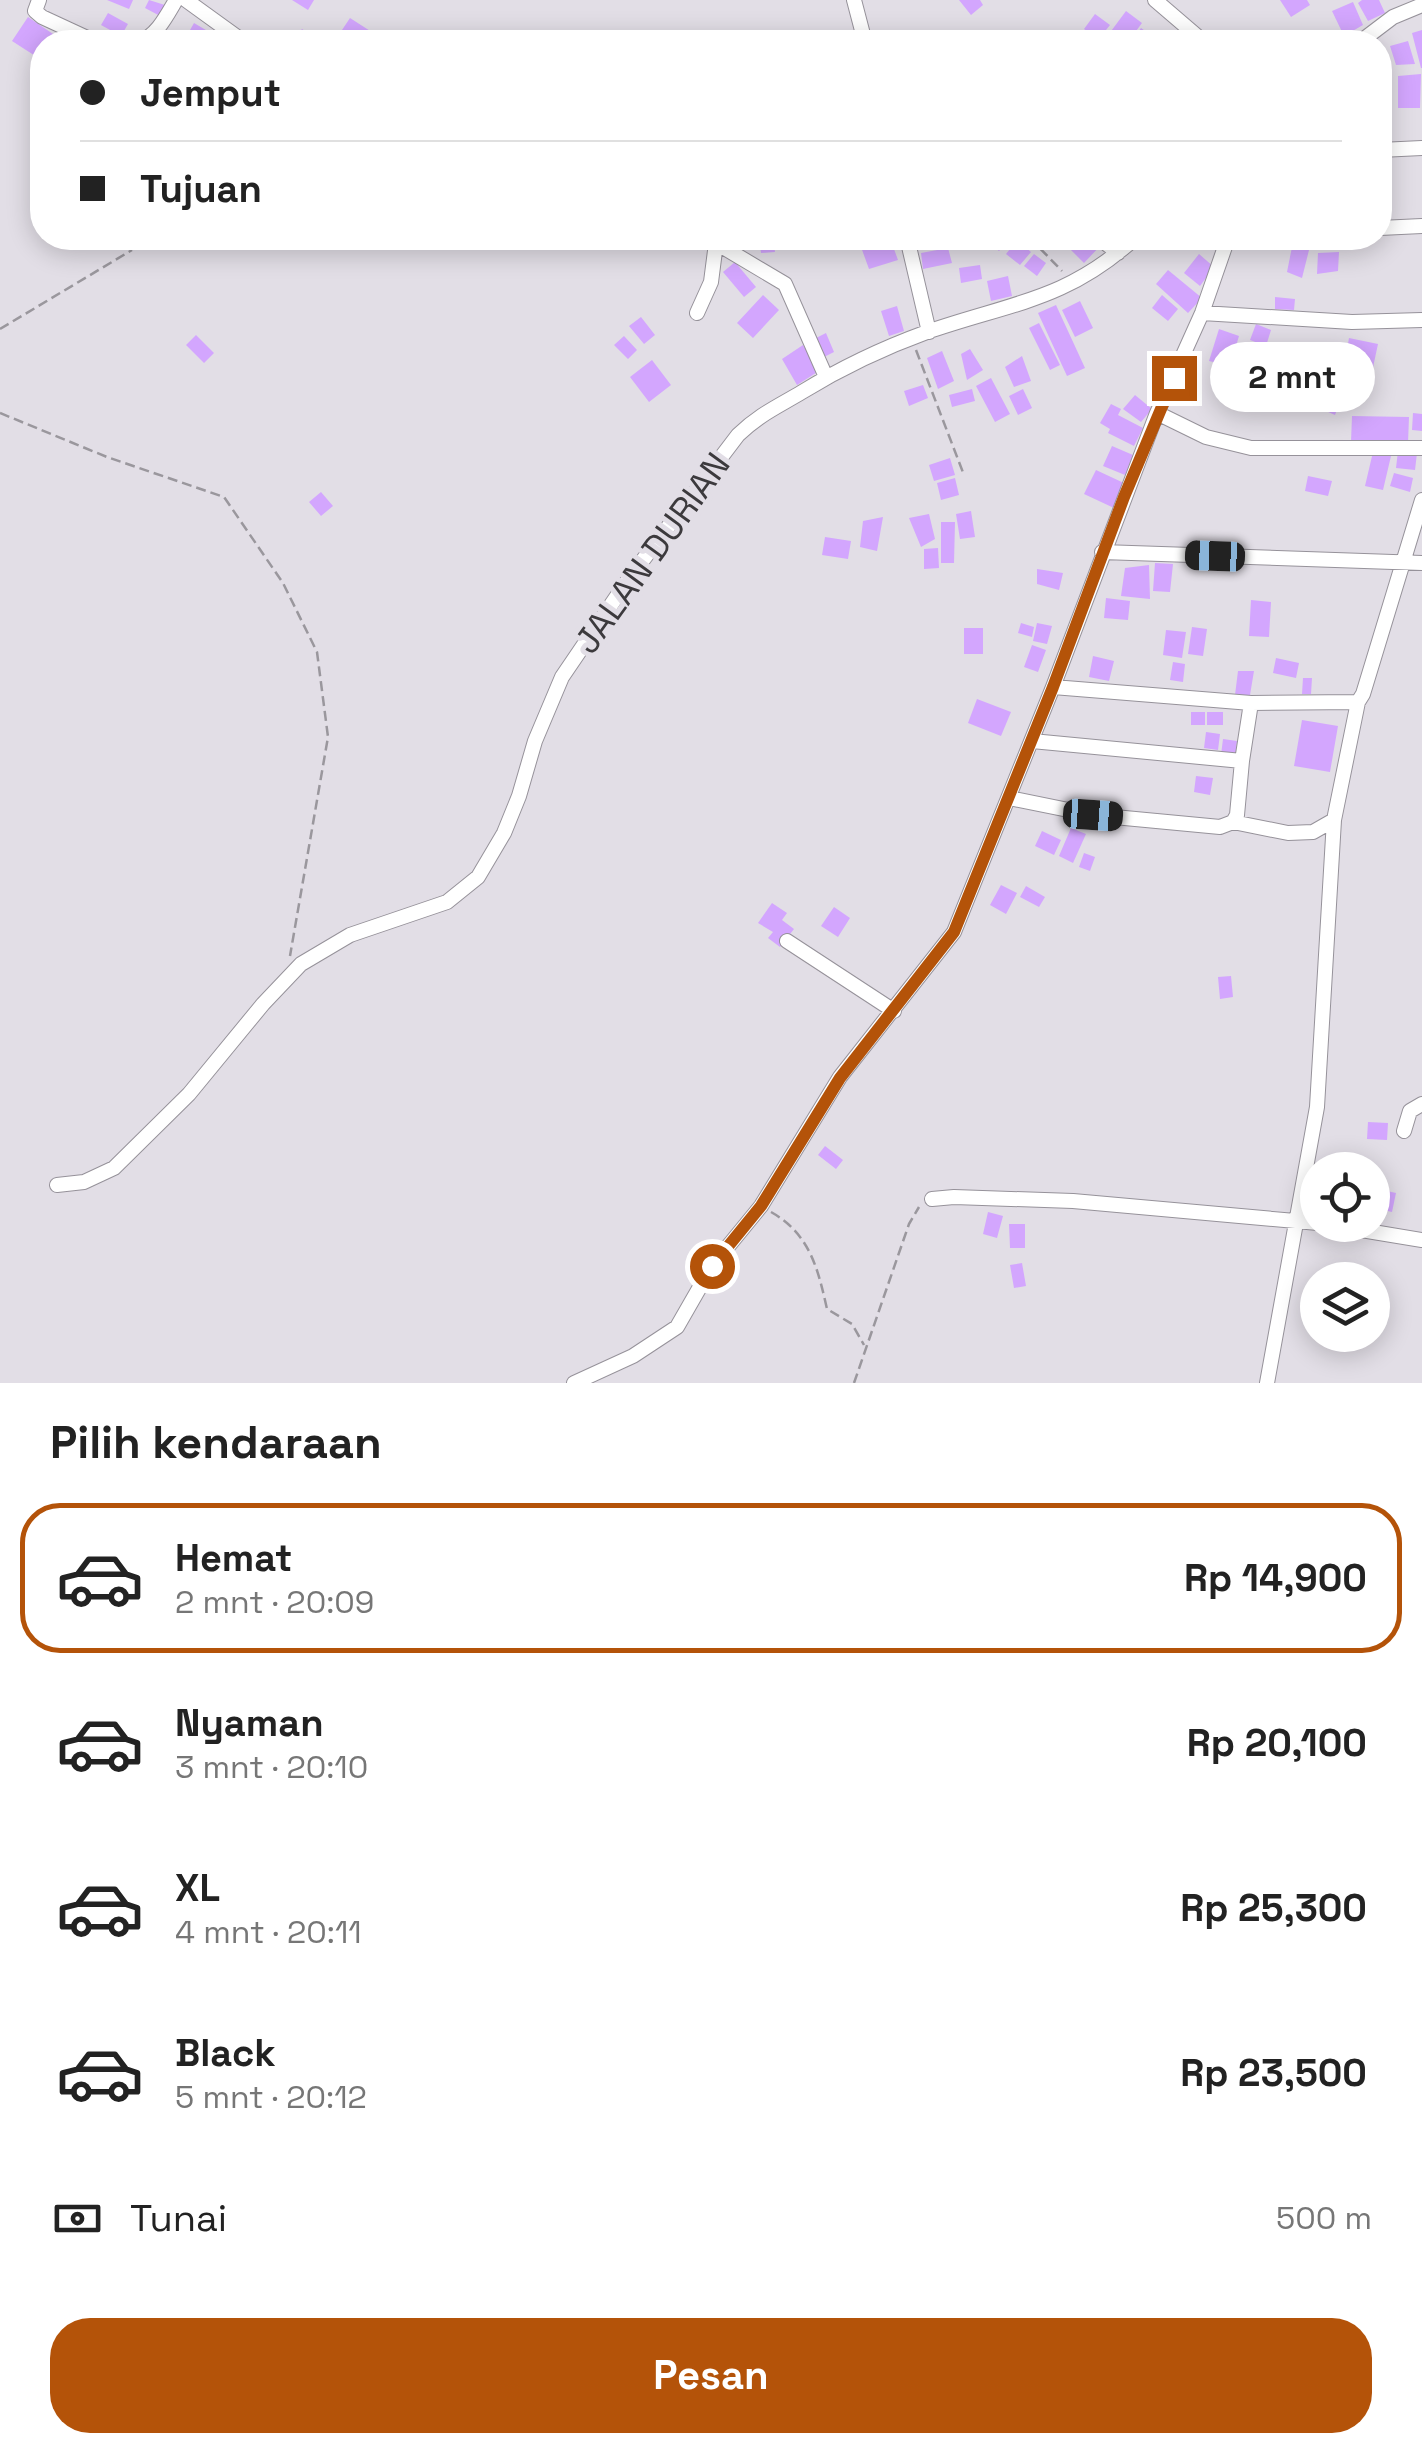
<!DOCTYPE html>
<html lang="id">
<meta charset="utf-8">
<style>
body{margin:0;font-family:"Space Grotesk",sans-serif;background:#f6f6f6;color:#222;height:100vh;display:flex;flex-direction:column;font-size:38px;white-space:nowrap}
*{box-sizing:border-box;margin:0}
p{font-size:32px;color:#767676}
.icon{flex:none;width:55px;height:55px;fill:none;stroke:currentColor;stroke-width:2;stroke-linecap:round;stroke-linejoin:round}
.map{position:relative;height:1383px;overflow:hidden}
.details{display:flex;flex-direction:column;background:#fff;flex:1}
.details>*{flex:none}
.hud{position:absolute;left:30px;top:30px;width:1362px;height:220px;border-radius:40px;box-shadow:0 5px 25px #0003;display:grid;align-content:center;height:220px;padding:0 50px;background:#fff}
.fabs{position:absolute;left:1300px;top:1152px;display:grid;gap:20px}
.fabs a{display:grid;place-items:center;width:90px;height:90px;border-radius:50%;background:#fff;box-shadow:0 5px 25px #0003;font-size:50px}
.end{position:absolute;width:45px;height:45px;margin:-22px;border:12px solid #b45309;background:#fff;box-shadow:0 0 0 5px #fff}
.from{border-radius:50%}
.bubble{position:absolute;height:70px;border-radius:35px;background:#fff;box-shadow:0 5px 25px #0003;font-size:32px;font-weight:700;line-height:70px;text-align:center}
.car{position:absolute;width:30px;height:60px;margin:-30px -15px;border-radius:12px;box-shadow:0 0 8px 2px #0007;background:linear-gradient(#222 24%,#8ab4d8 0 40%,#222 0 76%,#8ab4d8 0 86%,#222 0)}
.hud b{display:flex;align-items:center;gap:35px;height:95px;font-size:38px}
.hud b+b{border-top:2px solid #e0e0e0}
.hud i{width:25px;height:25px;background:#222}
ul{padding:0;list-style:none}
li{display:flex;align-items:center;gap:30px;height:150px;margin:0 20px 15px;padding:0 30px;border:5px solid transparent;border-radius:40px}
li div{flex:1}
li b{display:block;font-size:38px}
li em{font-style:normal;font-weight:700}
li.selected{border-color:#b45309}
li>.icon{width:90px;height:90px;stroke-width:1.5}
h2{padding:0 50px;font-size:45px;line-height:120px}
.pay{display:flex;align-items:center;gap:25px;height:110px;padding:0 50px;font-size:38px}
.pay p{margin-inline-start:auto}
.action{display:flex;gap:20px;margin-top:auto;padding:20px 50px}
.action a{flex:1;height:115px;border-radius:40px;background:#b45309;color:#fff;font-size:40px;font-weight:700;line-height:115px;text-align:center}
.map>svg:first-child{display:block}
.building{fill:#d3a6fe}
.lines{fill:none;stroke-linecap:round;stroke-linejoin:round}
.minor-casing{stroke:#96929a;stroke-width:16}
.path{stroke:#9a979d;stroke-width:2.5;stroke-dasharray:10 5;stroke-linecap:butt}
.minor{stroke:#fff;stroke-width:14}
.route{stroke:#b45309;stroke-width:12}
.labels{text-anchor:middle;dominant-baseline:central;stroke-width:10;stroke-linejoin:round;paint-order:stroke}
.street-label{font-size:35px;fill:#3c3a3d;stroke:#e2dee6}
</style>
<div class="map">
<svg width="1422" height="1383" viewBox="0 0 1422 1383">
<rect width="100%" height="100%" fill="#e2dee6"/>
<path class="building" d="M107,0H133L129,9Z
M149,0L168,6L162,17L145,8Z
M292,0H314L308,10Z
M959,0H980L983,5L971,15Z
M1280,0H1307L1310,5L1291,17Z
M1362,0H1379L1385,13L1368,21L1358,3Z
M1353,2L1363,25L1344,36L1332,11Z
M1126,11L1142,23L1128,42H1103Z
M108,13L128,24L121,36L101,25Z
M1095,14L1110,25L1098,40L1084,29Z
M28,17L56,36L51,42H42L40,59L12,41Z
M350,18L378,36L374,42H347L338,36Z
M194,23L216,36L212,42H190L185,39Z
M1141,28L1155,38L1152,42H1131Z
M302,29L320,42H292Z
M1422,30V68H1421L1412,33Z
M1408,41L1415,64L1396,65L1390,46Z
M1421,74L1420,108H1398V76Z
M759,238H773L775,252L761,253Z
M890,238L898,260L869,269L861,247Z
M921,238H932L934,247L923,248Z
M983,238H1006L1009,240L999,251Z
M1044,238H1068L1061,249Z
M1077,238H1095L1102,244L1084,263L1068,247Z
M1017,240L1031,252L1020,265L1006,254Z
M1310,246L1302,278L1287,272L1292,247Z
M948,248L952,263L923,269L921,253Z
M1339,252L1338,271L1317,274L1318,253Z
M1034,254L1046,263L1037,276L1024,266Z
M1199,254L1214,267L1200,286L1184,273Z
M735,262L756,287L744,297L723,272Z
M980,265L982,279L961,283L959,268Z
M1168,270L1202,298L1188,313L1156,284Z
M1008,276L1012,296L991,301L987,281Z
M763,295L779,310L753,338L737,323Z
M1162,295L1178,309L1168,321L1152,308Z
M1275,297L1295,299L1294,310L1275,309Z
M1080,301L1093,328L1075,337L1062,310Z
M1056,305L1085,368L1067,376L1038,313Z
M897,306L904,331L889,336L881,311Z
M641,317L655,335L644,344L629,326Z
M1039,323L1060,365L1050,370L1029,328Z
M1256,324L1271,330L1266,346L1250,340Z
M1219,329L1239,336L1230,366L1209,361Z
M826,333L834,352L824,357L816,338Z
M196,335L214,353L204,363L186,345Z
M624,336L637,350L628,359L614,345Z
M1349,338L1378,344L1372,372L1344,367Z
M1246,343L1263,349L1258,364L1241,358Z
M1272,343L1291,348L1287,363L1268,358Z
M803,345L819,371L797,385L782,359Z
M970,349L983,370L967,380L961,354Z
M942,351L954,381L938,389L927,358Z
M1022,356L1031,381L1014,387L1005,367Z
M652,360L671,385L649,402L630,377Z
M1267,374L1285,380L1274,411L1257,405Z
M991,378L1010,414L995,422L976,386Z
M1325,380L1335,383L1332,395L1322,392Z
M923,385L928,398L909,406L904,391Z
M972,389L975,401L952,407L949,395Z
M1023,389L1032,408L1018,415L1009,396Z
M1348,389L1359,392L1356,402L1345,399Z
M1135,395L1152,409L1141,422L1123,409Z
M1331,398L1340,401L1335,415L1326,411Z
M1111,404L1121,409L1118,415L1143,428L1134,446L1108,433L1110,429L1100,423Z
M1413,413L1422,414V431L1412,430Z
M1352,416L1409,417L1408,443L1351,442Z
M1112,446L1133,455L1125,475L1103,466Z
M1398,451L1417,453L1415,470L1396,468Z
M1373,452L1391,456L1383,490L1365,486Z
M950,458L955,475L934,481L929,465Z
M1096,470L1126,484L1114,508L1084,494Z
M1394,473L1413,478L1410,492L1390,486Z
M1308,476L1332,481L1328,496L1305,491Z
M955,478L959,495L941,500L937,483Z
M321,492L333,506L321,516L309,502Z
M971,511L975,537L960,539L956,514Z
M929,514L935,539L921,547L909,518Z
M883,517L877,551L860,547L863,521Z
M941,522H955L954,563H941Z
M825,537L851,541L848,559L822,555Z
M938,548L939,568L924,569V549Z
M1155,563L1173,564L1170,592L1153,591Z
M1149,565L1150,599L1121,596L1125,568Z
M1037,569L1063,573L1059,590L1037,584Z
M1106,598L1130,601L1128,620L1104,618Z
M1251,600L1271,602L1269,637L1249,636Z
M1021,623L1034,627L1032,637L1018,633Z
M1037,623L1052,626L1047,644L1033,641Z
M1192,627L1207,629L1203,656L1188,654Z
M964,628H983V654H964Z
M1166,630L1186,632L1182,658L1163,655Z
M1032,645L1046,650L1038,672L1024,667Z
M1093,656L1114,661L1109,681L1089,677Z
M1276,658L1299,663L1296,678L1273,673Z
M1173,662L1185,664L1183,682L1170,680Z
M1238,671H1254L1250,695H1235Z
M1303,678H1312L1311,694H1302Z
M977,699L1011,712L1001,736L968,723Z
M1191,712H1205V725H1191Z
M1207,712H1223V725H1207Z
M1302,720L1338,726L1330,772L1294,766Z
M1206,732L1220,734L1218,750L1204,748Z
M1223,739L1237,741L1235,756L1221,755Z
M1196,776L1213,778L1210,795L1194,792Z
M1071,828L1086,834L1073,863L1059,856Z
M1042,831L1061,840L1054,855L1035,846Z
M1084,853L1095,857L1090,871L1079,867Z
M1001,885L1017,893L1006,914L990,905Z
M1026,886L1045,897L1039,907L1020,897Z
M772,903L787,913L782,920L794,929L780,947L768,938L773,932L758,923Z
M834,907L850,918L838,937L821,926Z
M1231,976L1233,997L1220,999L1218,977Z
M1368,1122L1388,1123L1387,1140L1367,1139Z
M825,1146L843,1160L836,1169L818,1155Z
M1378,1189L1396,1193L1392,1212L1374,1208Z
M988,1212L1003,1216L997,1238L983,1234Z
M1009,1224H1025V1248H1010Z
M1022,1263L1026,1286L1014,1288L1010,1265Z"/>
<g class="lines">
<defs>
<path id="minor" d="M39,0L35,11L42,17L96,42
M186,0L244,42
M854,0L865,42
M1155,0L1204,42
M139,42C157,36 167,15 176,0
M1360,42L1393,17L1422,5
M1380,150L1422,148
M1380,228L1422,226
M907,238L929,332
M1099,238L1118,253
M697,313L711,282L716,243L785,284L826,377
M1202,313L1352,322L1422,320
M1157,413L1206,437L1251,448H1422
M1102,552L1422,563
M1251,703L1358,702L1363,694L1422,500
M1032,741L1242,761L1251,703L1053,687
M1009,798L1093,815L1220,827L1233,822L1237,815L1242,761
M1233,822L1288,833L1313,832L1334,820
M787,941L894,1011
M1404,1131L1410,1111L1422,1104
M57,1185L84,1182L114,1168L189,1094L263,1004L301,964L350,935L447,902L478,877L504,833L519,796L535,741L562,677L630,577L738,435C760,414 777,407 802,392C841,368 883,348 927,332C1010,303 1066,301 1135,238
M932,1199L954,1197L1073,1201L1318,1223
M1331,1225L1422,1240
M574,1383L633,1356L677,1327L712,1266L761,1206L840,1077L954,932L1053,687L1157,413L1202,313L1228,238
M1267,1383L1317,1107L1334,820L1358,702"/>
</defs>
<use href="#minor" class="minor-casing"/>
<path class="path" d="M1030,238L1062,271
M0,329L132,250
M916,350L964,475
M0,413L107,457L224,497L283,583L317,652L328,737L290,956
M771,1212C810,1234 818,1269 827,1309L852,1324L864,1345
M854,1383L909,1224L919,1207"/>
<use href="#minor" class="minor"/>
</g>
<g class="lines">
<path class="route" d="M712,1266L761,1206L840,1078L954,932L1053,687L1124,497L1174,378"/>
</g>
<g class="labels">
<g class="street-label">
<text transform="translate(652 553) rotate(-54)">JALAN DURIAN</text>
</g>
</g>
</svg>
<div class="fabs">
<a><svg class="icon" aria-label="locate" viewBox="0 0 24 24"><circle cx="12" cy="12" r="6"/><path d="M12 2v4M12 18v4M2 12h4M18 12h4"/></svg></a>
<a><svg class="icon" aria-label="layers" viewBox="0 0 24 24"><path d="M12 4l9 5-9 5-9-5zM3 14l9 5 9-5"/></svg></a>
</div>
<i class="end from" style="left:712px;top:1266px"></i>
<i class="end" style="left:1174px;top:378px"></i>
<div class="bubble" style="left:1210px;top:342px;width:165px">2 mnt</div>
<i class="car" style="left:1215px;top:556px;rotate:272deg"></i>
<i class="car" style="left:1093px;top:815px;rotate:94deg"></i>
<div class="hud">
<b><i class="from"></i>Jemput</b>
<b><i></i>Tujuan</b>
</div>
</div>
<section class="details">
<h2>Pilih kendaraan</h2>
<ul>
<li class="selected"><svg class="icon" aria-label="car" viewBox="0 0 24 24"><path d="M5 17H2v-5l4-1 3-4h7l3 4 3 1v5h-3M9 17h6M6 11h13"/><circle cx="7" cy="17" r="2"/><circle cx="17" cy="17" r="2"/></svg><div><b>Hemat</b><p>2 mnt · 20:09</p></div><em>Rp 14,900</em></li>
<li><svg class="icon" aria-label="car" viewBox="0 0 24 24"><path d="M5 17H2v-5l4-1 3-4h7l3 4 3 1v5h-3M9 17h6M6 11h13"/><circle cx="7" cy="17" r="2"/><circle cx="17" cy="17" r="2"/></svg><div><b>Nyaman</b><p>3 mnt · 20:10</p></div><em>Rp 20,100</em></li>
<li><svg class="icon" aria-label="car" viewBox="0 0 24 24"><path d="M5 17H2v-5l4-1 3-4h7l3 4 3 1v5h-3M9 17h6M6 11h13"/><circle cx="7" cy="17" r="2"/><circle cx="17" cy="17" r="2"/></svg><div><b>XL</b><p>4 mnt · 20:11</p></div><em>Rp 25,300</em></li>
<li><svg class="icon" aria-label="car" viewBox="0 0 24 24"><path d="M5 17H2v-5l4-1 3-4h7l3 4 3 1v5h-3M9 17h6M6 11h13"/><circle cx="7" cy="17" r="2"/><circle cx="17" cy="17" r="2"/></svg><div><b>Black</b><p>5 mnt · 20:12</p></div><em>Rp 23,500</em></li>
</ul>
<div class="pay"><svg class="icon" aria-label="cash" viewBox="0 0 24 24"><path d="M3 7h18v10H3z"/><circle cx="12" cy="12" r="2"/></svg>Tunai<p>500 m</p></div>
<div class="action"><a>Pesan</a></div>
</section>
